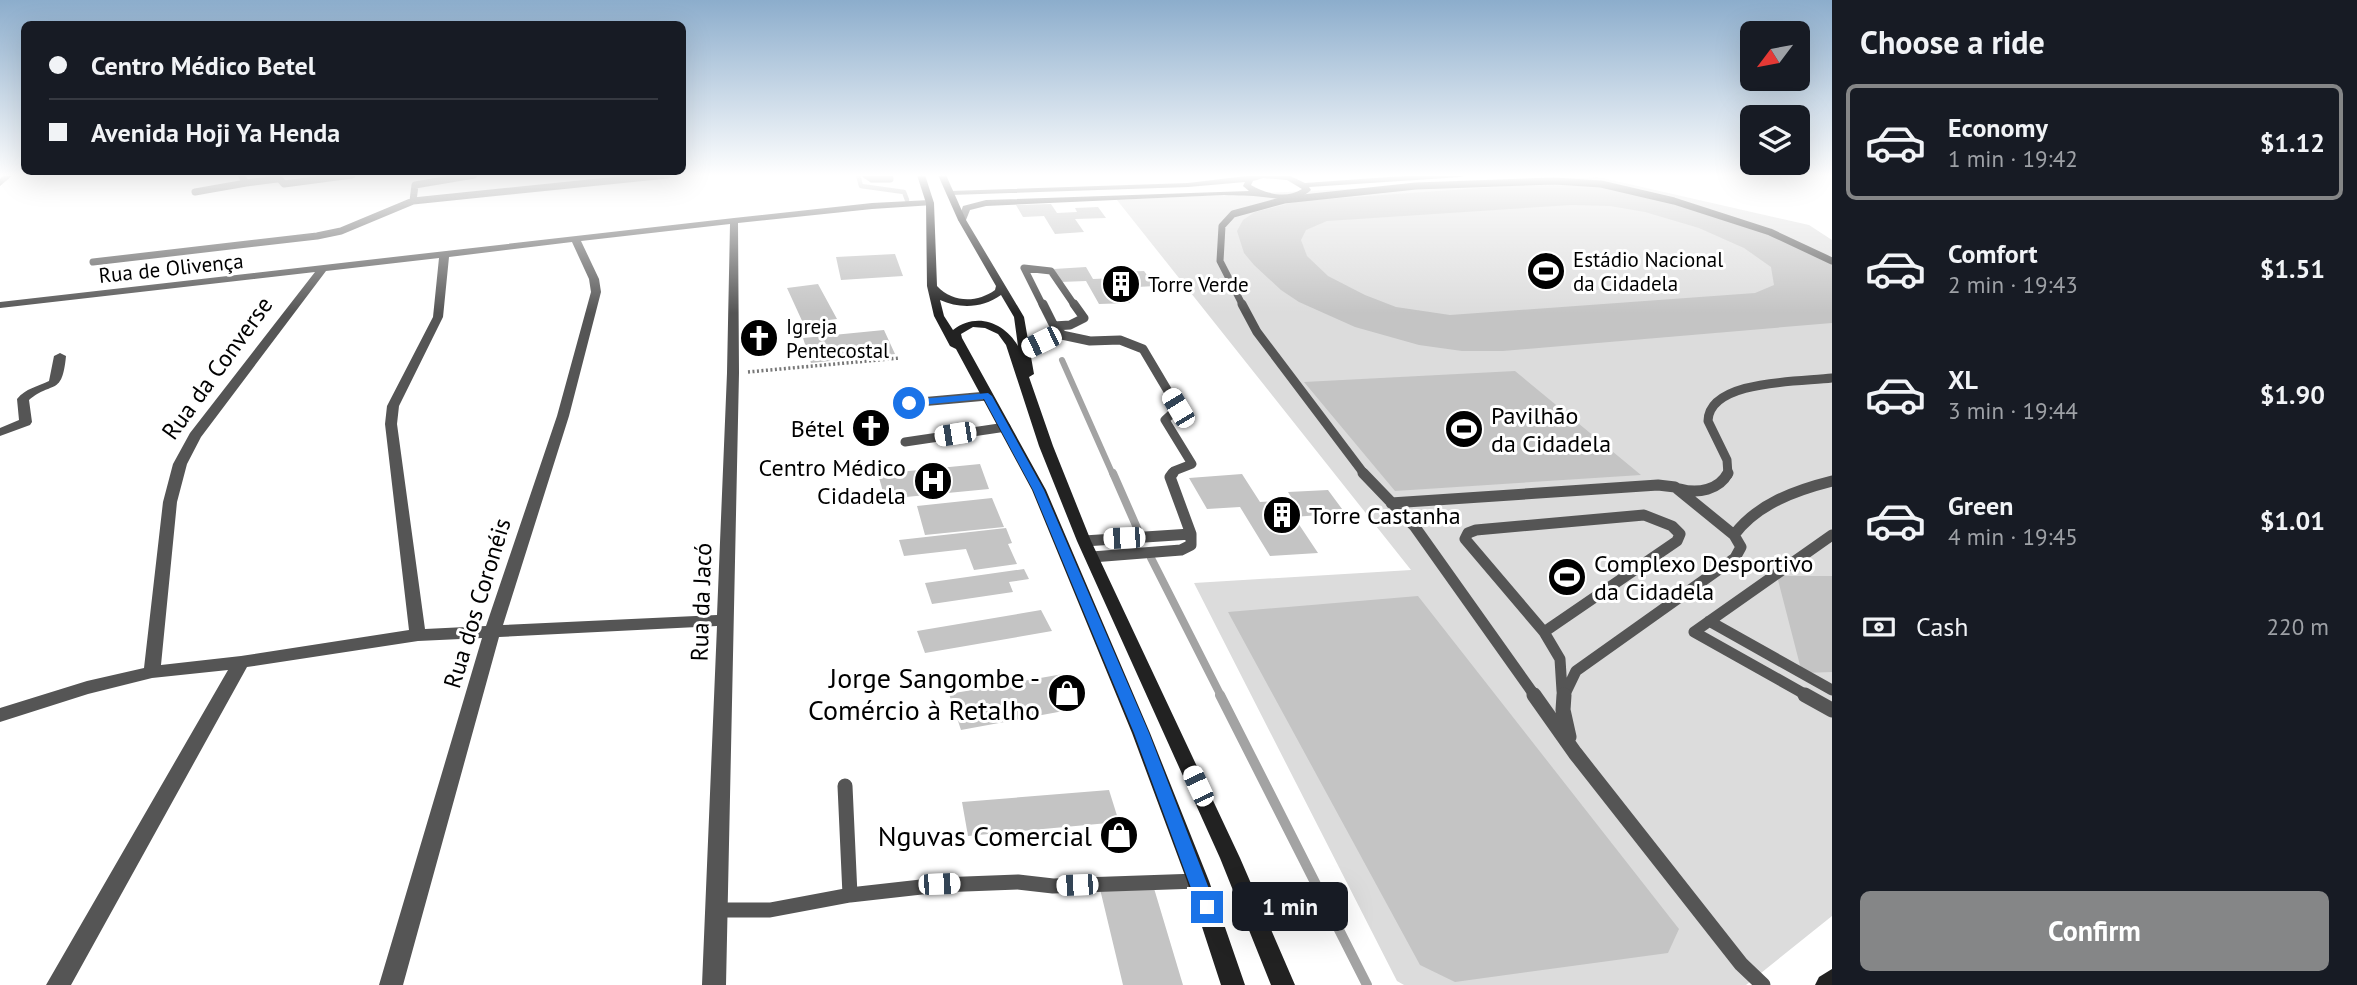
<!DOCTYPE html>
<meta charset="utf-8">
<style>
body{margin:0;font-family:"PT Sans",sans-serif;background:#20242c;color:#f1f3f6;height:100vh;display:flex;flex-direction:column;font-size:26px;white-space:nowrap}
*{box-sizing:border-box;margin:0}
p{font-size:23px;color:#9ea1a6}
.icon{flex:none;width:38px;height:38px;fill:none;stroke:currentColor;stroke-width:2;stroke-linecap:round;stroke-linejoin:round}
.map{position:relative;flex:1;overflow:hidden}
.drawer{display:flex;flex-direction:column;background:#171b24;width:525px}
.drawer>*{flex:none}
.guide{position:absolute;left:21px;top:21px;width:665px;height:154px;border-radius:10px;box-shadow:0 7px 28px #0002;display:grid;align-content:center;height:154px;padding:0 28px;background:#171b24}
.needle{width:46px;rotate:238deg}
.fabs{position:absolute;left:1740px;top:21px;display:grid;gap:14px}
.fabs a{display:grid;place-items:center;width:70px;height:70px;border-radius:10px;background:#171b24;box-shadow:0 7px 28px #0002;font-size:35px}
.end{position:absolute;width:32px;height:32px;margin:-16px;border:9px solid #1a73e8;background:#fff;box-shadow:0 0 0 4px #fff}
.from{border-radius:50%}
.bubble{position:absolute;height:49px;border-radius:10px;background:#171b24;box-shadow:0 7px 28px #0002;font-size:23px;font-weight:700;line-height:49px;text-align:center}
.car{position:absolute;width:21px;height:42px;margin:-21px -10px;border-radius:9px;box-shadow:0 0 5px 2px #0007;background:linear-gradient(#fff 24%,#345 0 40%,#fff 0 76%,#345 0 86%,#fff 0)}
.guide b{display:flex;align-items:center;gap:24px;height:66px;font-size:26px}
.guide b+b{border-top:2px solid #363941}
.guide i{width:18px;height:18px;background:#f1f3f6}
ul{padding:0;list-style:none}
li{display:flex;align-items:center;gap:21px;height:116px;margin:0 14px 10px;padding:0 14px;border:4px solid transparent;border-radius:10px}
li div{flex:1}
li b{display:block;font-size:26px}
li em{font-style:normal;font-weight:700}
li.active{border-color:#858687}
li>.icon{width:63px;height:63px;stroke-width:1.5}
h2{padding:0 28px;font-size:32px;line-height:84px}
.pay{display:flex;align-items:center;gap:18px;height:77px;padding:0 28px;font-size:26px}
.pay p{margin-inline-start:auto}
.action{display:flex;gap:14px;margin-top:auto;padding:14px 28px}
.action a{flex:1;height:80px;border-radius:10px;background:#858687;color:#fff;font-size:28px;font-weight:700;line-height:80px;text-align:center}
main{display:flex;flex:1;min-height:0}
.map>svg:first-child{display:block}
.green{fill:#dcdcdc}
.lines{fill:none;stroke-linecap:round;stroke-linejoin:round}
.stream-far3{stroke:#a3a3a3;stroke-width:4.5}
.stream-far2{stroke:#a3a3a3;stroke-width:6}
.stream-far1{stroke:#a3a3a3;stroke-width:8}
.stream{stroke:#a3a3a3;stroke-width:10}
.building{fill:#c4c4c4;fill-rule:evenodd}
.path{stroke:#777;stroke-width:3.5;stroke-dasharray:2 2.5;stroke-linecap:butt}
.service-far3{stroke:#555;stroke-width:7}
.service-far2{stroke:#555;stroke-width:9}
.service-far1{stroke:#555;stroke-width:11}
.service{stroke:#555;stroke-width:15}
.minor{fill:#555;fill-rule:evenodd}
.secondary{fill:#222;fill-rule:evenodd}
.route{fill:#1a73e8}
.labels{text-anchor:middle;dominant-baseline:central;stroke-width:6;stroke-linejoin:round;paint-order:stroke}
.far-poi-label{font-size:21px;fill:#000;stroke:#fff;text-anchor:start}
.far-street-label{font-size:21px;fill:#000;stroke:#fff}
.street-label{font-size:24px;fill:#000;stroke:#fff}
.poi-label{font-size:24px;fill:#000;stroke:#fff;text-anchor:start}
.near-poi-label{font-size:28px;fill:#000;stroke:#fff;text-anchor:end}
</style>
<main>
<div class="map">
<svg width="1832" height="985" viewBox="0 0 1832 985">
<rect width="100%" height="100%" fill="#fff"/>
<path class="green" d="M1598,177L1809,225L1832,240V916L1746,985H1404L1397,981L1194,583L1411,570L1117,200Z"/>
<g class="lines">
<path class="stream-far3" d="M858,175L861,186L904,192L907,200"/>
<path class="stream-far2" d="M1062,360L1113,475"/>
<path class="stream-far1" d="M1113,473L1138,530
M1151,558L1221,696"/>
<path class="stream" d="M1220,695L1367,985"/>
</g>
<path class="building" d="M1537,184L1601,187L1674,199L1741,219L1832,263V323L1503,351H1462L1419,345L1355,327L1299,302L1281,290L1254,265L1244,253L1237,231L1243,220L1255,212L1298,201ZM1571,205L1610,206L1645,212L1699,228L1744,248L1771,267L1774,285L1755,293L1450,315L1396,307L1365,295L1328,276L1307,256L1301,240L1306,230L1327,221Z
M1051,204L1057,213L1077,212L1075,208L1098,207L1106,218L1075,219L1084,232L1055,234L1044,216L1023,217L1016,205Z
M895,254L903,276L841,280L836,257Z
M1086,267L1093,279L1116,278L1112,272L1144,271L1155,286L1120,288L1130,303L1099,304L1086,281L1060,282L1054,269Z
M818,284L837,319L803,323L787,288Z
M884,330L895,354L811,363L803,338Z
M1515,371L1641,475L1395,491L1304,382Z
M980,464L989,489L885,499L878,474Z
M1242,474L1260,502L1293,500L1288,492L1328,490L1345,513L1294,517L1318,553L1270,556L1240,507L1207,509L1189,478Z
M992,498L1004,527L925,535L917,506Z
M1006,528L1012,543L1008,544L1017,564L974,570L966,549L904,556L899,540Z
M1024,569L1029,579L1009,582L1013,592L932,604L925,583Z
M1777,576H1832V672L1802,673Z
M1418,596L1679,929L1668,953L1455,982L1420,965L1228,612Z
M1041,610L1052,631L925,653L917,631Z
M1063,674L1080,708L961,730L949,694Z
M1109,790L1119,822L968,836L962,802Z
M1153,885L1183,985H1123L1100,889Z"/>
<g class="lines">
<path class="path" d="M748,372L900,358"/>
<path class="service-far3" d="M241,175L246,183L277,179
M276,175L284,184L352,175
M866,175L872,179H890L889,175
M195,192L246,183
M413,201L415,185L474,175
M93,262L317,236L341,231L413,201L667,175
M1043,306L1024,268L1051,271L1075,306
M1243,306L1220,261L1222,226L1233,214L1284,200L1416,186L1554,181L1601,184L1674,201L1770,232L1832,261"/>
<path class="service-far2" d="M1043,304L1054,326L1070,325L1084,318L1074,304
M1242,304L1257,332L1365,475
M1057,334L1090,341L1120,340L1143,349L1178,408L1165,420L1192,464L1174,471L1171,475
M1025,350L1060,330
M909,403L987,396
M905,442L1006,427
M1728,475L1727,460L1708,421C1709,379 1802,382 1832,378"/>
<path class="service-far1" d="M1363,473L1415,527L1535,696
M1680,489C1698,494 1719,490 1728,473
M1391,503L1658,485L1675,487L1734,535L1741,547L1735,558L1576,671L1564,696
M1644,515L1672,526L1680,534L1677,541L1544,632L1465,539L1468,533L1476,530Z
M1734,535C1757,504 1796,490 1832,481
M1084,541L1191,534
M1092,557L1181,550L1191,545V534L1170,477L1173,473
M1709,621L1832,690
M1544,632L1560,659L1562,691
M1808,696L1694,632L1832,535"/>
<path class="service" d="M1534,695L1575,753L1741,964L1763,985
M1564,695L1563,710L1569,737
M1805,695L1832,710
M845,786L850,895
M716,910H770L850,895L939,885L1018,882L1053,886L1198,881"/>
<path class="minor" d="M4,175H13L0,186V179Z
M1255,175H1288L1305,183L1418,175H1465L1461,177L1309,187L1311,190C1297,203 1281,199 1263,197C1251,195 1237,196 1224,195L986,206L970,210L966,220L962,223L958,220L963,206L986,200L1249,191L1243,186L1245,182L1188,187L950,195L946,193L950,191L1188,183ZM1263,178L1287,180L1302,189C1287,199 1266,194 1251,185L1253,181Z
M930,200L934,203L933,205L872,209L738,223L739,373L726,985H702L717,626L499,637L403,985H379L482,638L418,641L247,667L71,985H46L228,670L152,678L88,694L0,722V708L87,681L144,668L163,502L173,464L190,433L315,272L0,308V302L734,218L872,203ZM730,224L727,373L717,615L503,625L569,416L601,292L599,279L581,241ZM572,242L589,279L591,292L557,416L486,626L425,629L397,424L399,406L443,317L449,257ZM439,258L433,317L387,406L385,424L409,630L241,656L161,665L177,502L187,464L201,437L326,271Z
M60,353L66,356C62,397 53,380 29,400L32,422L30,425L0,436V428L19,420L17,399C26,388 37,387 49,381L54,356Z"/>
<path class="secondary" d="M917,175H925L934,203L937,286C953,303 977,303 995,290L996,286L958,220L938,175H946L966,220L1024,317L1034,374L1029,377L1053,446L1091,541L1240,858L1295,985H1271L1220,858L1077,541L1039,446L1006,345L998,334L985,328L973,327L961,334L962,338L1046,490L1150,733L1209,881L1245,985H1221L1187,881L1132,733L1032,490L956,349L950,346L934,316L927,286L926,203ZM1001,295L1014,317L1018,346C1004,322 976,312 953,330L944,316L940,300C960,309 983,308 1001,295Z
M1832,969V985H1815L1819,977Z"/>
</g>
<linearGradient id="sky" x2="0" y2="1"><stop stop-color="#8cadcc"/><stop offset="0.56" stop-color="#fff"/><stop offset="1" stop-color="#fff" stop-opacity="0"/></linearGradient>
<rect width="1832" height="313" fill="url(#sky)"/>
<path class="route" d="M988,393L992,396L1044,490L1149,733L1216,907L1213,912L1207,915L1201,912L1198,907L1134,733L1033,490L984,399L909,406L904,403L909,400Z"/>
<defs>
<symbol id="stadium-disc" viewBox="-11 -11 22 22"><circle r="9.5" fill="#000" stroke="#fff"/><path d="M0-5a6.5 5 0 1 0 0 10a6.5 5 0 1 0 0-10ZM-3.5-1.8h7v3.6h-7Z" fill="#fff"/></symbol>
<symbol id="building-disc" viewBox="-11 -11 22 22"><circle r="9.5" fill="#000" stroke="#fff"/><path d="M-4-6H4V6H1V3H-1V6H-4ZM-2.5-4.3h1.7v1.8h-1.7ZM.8-4.3h1.7v1.8H.8ZM-2.5-1h1.7V.8h-1.7ZM.8-1h1.7V.8H.8Z" fill="#fff"/></symbol>
<symbol id="church-disc" viewBox="-11 -11 22 22"><circle r="9.5" fill="#000" stroke="#fff"/><path d="M-1.2-6h2.4v3.5h3.3v2.4h-3.3V6h-2.4V-.1h-3.3v-2.4h3.3Z" fill="#fff"/></symbol>
<symbol id="hospital-disc" viewBox="-11 -11 22 22"><circle r="9.5" fill="#000" stroke="#fff"/><path d="M-5-5h3v3.5h4V-5h3V5h-3V1.5h-4V5h-3Z" fill="#fff"/></symbol>
<symbol id="shop-disc" viewBox="-11 -11 22 22"><circle r="9.5" fill="#000" stroke="#fff"/><path d="M-5-2.5h2.3a2.7 3.5 0 0 1 5.4 0H5L5.5 6h-11ZM-1.5-2.5h3a1.5 2.3 0 0 0-3 0Z" fill="#fff"/></symbol>
</defs>
<g fill-rule="evenodd">
<use href="#stadium-disc" x="1524" y="249" width="44" height="44"/>
<use href="#building-disc" x="1099" y="262" width="44" height="44"/>
<use href="#church-disc" x="737" y="316" width="44" height="44"/>
<use href="#church-disc" x="849" y="406" width="44" height="44"/>
<use href="#stadium-disc" x="1442" y="407" width="44" height="44"/>
<use href="#hospital-disc" x="911" y="459" width="44" height="44"/>
<use href="#building-disc" x="1260" y="493" width="44" height="44"/>
<use href="#stadium-disc" x="1545" y="555" width="44" height="44"/>
<use href="#shop-disc" x="1045" y="671" width="44" height="44"/>
<use href="#shop-disc" x="1097" y="813" width="44" height="44"/>
</g>
<g class="labels">
<g class="far-poi-label">
<text x="1573" y="259">Estádio Nacional<tspan x="1573" dy="24">da Cidadela</tspan></text>
<text x="1148" y="284">Torre Verde</text>
<text x="786" y="326">Igreja<tspan x="786" dy="24">Pentecostal</tspan></text>
</g>
<g class="far-street-label">
<text transform="translate(171 268) rotate(-6)">Rua de Olivença</text>
</g>
<g class="street-label">
<text transform="translate(217 368) rotate(-54)">Rua da Converse</text>
<text transform="translate(701 602) rotate(-88)">Rua da Jacó</text>
<text transform="translate(477 603) rotate(-73)">Rua dos Coronéis</text>
</g>
<g class="poi-label">
<text x="1491" y="415">Pavilhão<tspan x="1491" dy="28">da Cidadela</tspan></text>
<text x="844" y="428" text-anchor="end">Bétel</text>
<text x="906" y="467" text-anchor="end">Centro Médico<tspan x="906" dy="28">Cidadela</tspan></text>
<text x="1309" y="515">Torre Castanha</text>
<text x="1594" y="563">Complexo Desportivo<tspan x="1594" dy="28">da Cidadela</tspan></text>
</g>
<g class="near-poi-label">
<text x="1040" y="677">Jorge Sangombe -<tspan x="1040" dy="32">Comércio à Retalho</tspan></text>
<text x="1092" y="835">Nguvas Comercial</text>
</g>
</g>
</svg>
<div class="fabs">
<a><svg class="needle" viewBox="-14 -14 28 28"><path d="M0-13l5 13h-10z" fill="#e53935"/><path d="M0 13l5-13h-10z" fill="#9ea1a6"/></svg></a>
<a><svg class="icon" aria-label="layers" viewBox="0 0 24 24"><path d="M12 4l9 5-9 5-9-5zM3 14l9 5 9-5"/></svg></a>
</div>
<i class="end from" style="left:909px;top:403px"></i>
<i class="end" style="left:1207px;top:907px"></i>
<div class="bubble" style="left:1232px;top:882px;width:116px">1 min</div>
<i class="car" style="left:1041px;top:342px;rotate:244deg"></i>
<i class="car" style="left:1178px;top:408px;rotate:329deg"></i>
<i class="car" style="left:955px;top:434px;rotate:261deg"></i>
<i class="car" style="left:1124px;top:538px;rotate:268deg"></i>
<i class="car" style="left:1198px;top:786px;rotate:335deg"></i>
<i class="car" style="left:939px;top:884px;rotate:88deg"></i>
<i class="car" style="left:1077px;top:885px;rotate:268deg"></i>
<div class="guide">
<b><i class="from"></i>Centro Médico Betel</b>
<b><i></i>Avenida Hoji Ya Henda</b>
</div>
</div>
<section class="drawer">
<h2>Choose a ride</h2>
<ul>
<li class="active"><svg class="icon" aria-label="car" viewBox="0 0 24 24"><path d="M5 17H2v-5l4-1 3-4h7l3 4 3 1v5h-3M9 17h6M6 11h13"/><circle cx="7" cy="17" r="2"/><circle cx="17" cy="17" r="2"/></svg><div><b>Economy</b><p>1 min · 19:42</p></div><em>$1.12</em></li>
<li><svg class="icon" aria-label="car" viewBox="0 0 24 24"><path d="M5 17H2v-5l4-1 3-4h7l3 4 3 1v5h-3M9 17h6M6 11h13"/><circle cx="7" cy="17" r="2"/><circle cx="17" cy="17" r="2"/></svg><div><b>Comfort</b><p>2 min · 19:43</p></div><em>$1.51</em></li>
<li><svg class="icon" aria-label="car" viewBox="0 0 24 24"><path d="M5 17H2v-5l4-1 3-4h7l3 4 3 1v5h-3M9 17h6M6 11h13"/><circle cx="7" cy="17" r="2"/><circle cx="17" cy="17" r="2"/></svg><div><b>XL</b><p>3 min · 19:44</p></div><em>$1.90</em></li>
<li><svg class="icon" aria-label="car" viewBox="0 0 24 24"><path d="M5 17H2v-5l4-1 3-4h7l3 4 3 1v5h-3M9 17h6M6 11h13"/><circle cx="7" cy="17" r="2"/><circle cx="17" cy="17" r="2"/></svg><div><b>Green</b><p>4 min · 19:45</p></div><em>$1.01</em></li>
</ul>
<div class="pay"><svg class="icon" aria-label="cash" viewBox="0 0 24 24"><path d="M3 7h18v10H3z"/><circle cx="12" cy="12" r="2"/></svg>Cash<p>220 m</p></div>
<div class="action"><a>Confirm</a></div>
</section>
</main>
